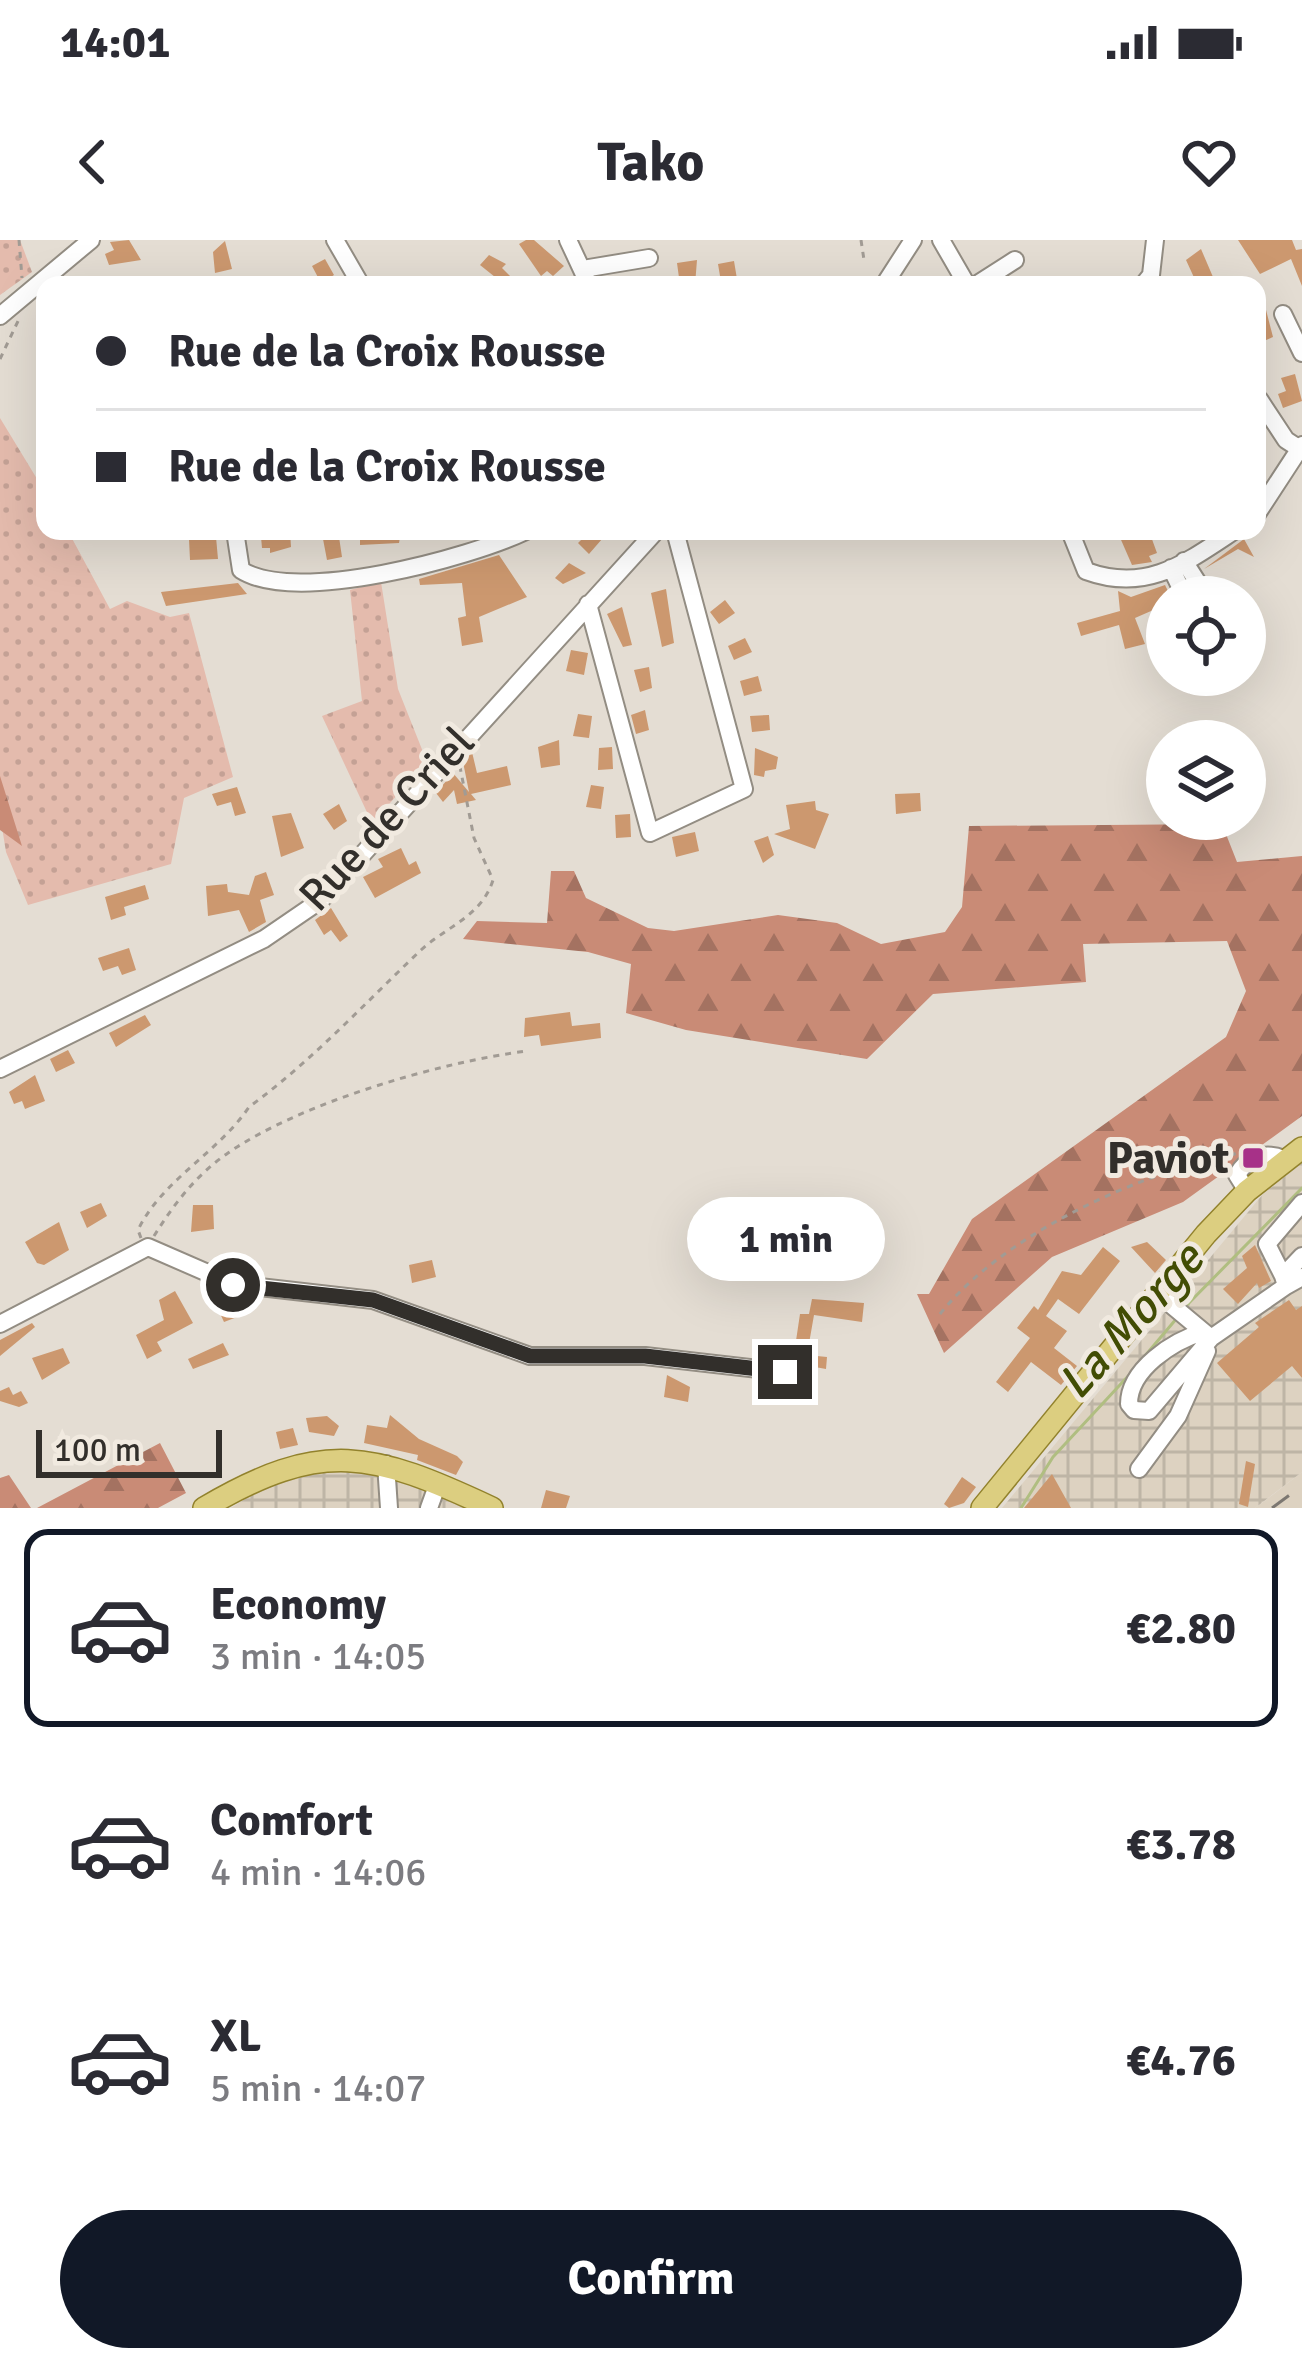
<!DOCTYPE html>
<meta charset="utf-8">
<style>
body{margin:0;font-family:Signika,sans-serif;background:#f2f2f3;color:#2b2b33;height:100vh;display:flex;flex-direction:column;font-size:45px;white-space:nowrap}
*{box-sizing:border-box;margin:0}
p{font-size:39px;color:#7c7c81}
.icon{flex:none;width:66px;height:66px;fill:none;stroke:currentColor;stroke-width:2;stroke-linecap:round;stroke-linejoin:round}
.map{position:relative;height:1268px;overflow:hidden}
.panel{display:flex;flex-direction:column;background:#fff;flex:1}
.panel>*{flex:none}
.hud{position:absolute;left:36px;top:36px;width:1230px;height:264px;border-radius:24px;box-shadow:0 12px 48px #0002;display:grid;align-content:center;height:264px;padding:0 60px;background:#fff}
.buttons{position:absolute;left:1146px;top:336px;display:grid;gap:24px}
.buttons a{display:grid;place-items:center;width:120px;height:120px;border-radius:50%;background:#fff;box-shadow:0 12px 48px #0002;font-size:60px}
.scale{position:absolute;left:36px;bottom:30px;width:186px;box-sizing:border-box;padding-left:12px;border:6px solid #322f2b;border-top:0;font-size:33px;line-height:42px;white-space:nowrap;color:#322f2b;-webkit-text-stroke:9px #f1eae0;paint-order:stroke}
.end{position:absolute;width:54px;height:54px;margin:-27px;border:15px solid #322f2b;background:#fff;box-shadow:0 0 0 6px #fff}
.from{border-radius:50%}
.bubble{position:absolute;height:84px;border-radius:42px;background:#fff;box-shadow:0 12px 48px #0002;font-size:39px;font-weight:700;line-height:84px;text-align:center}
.hud b{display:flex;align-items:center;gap:42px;height:114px;font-size:45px}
.hud b+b{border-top:3px solid #e1e1e2}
.hud i{width:30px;height:30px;background:#2b2b33}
ul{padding:21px 0 0;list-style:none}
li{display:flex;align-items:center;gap:36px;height:198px;margin:0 24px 18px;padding:0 36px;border:6px solid transparent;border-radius:24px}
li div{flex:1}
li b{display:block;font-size:45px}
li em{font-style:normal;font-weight:700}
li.selected{border-color:#111827}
li>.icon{width:108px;height:108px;stroke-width:1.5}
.cta{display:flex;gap:24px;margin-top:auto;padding:24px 60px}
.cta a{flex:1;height:138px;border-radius:72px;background:#111827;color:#fff;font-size:48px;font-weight:700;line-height:138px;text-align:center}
.status{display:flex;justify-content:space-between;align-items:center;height:84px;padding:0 60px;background:#fff;direction:ltr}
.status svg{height:33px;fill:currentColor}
header{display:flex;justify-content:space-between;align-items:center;height:156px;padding:0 60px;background:#fff;font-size:54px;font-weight:700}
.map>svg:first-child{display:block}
.built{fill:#ddd2c1}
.industrial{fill:url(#industrial-grid)}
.grass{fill:url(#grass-dots)}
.forest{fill:url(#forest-firs)}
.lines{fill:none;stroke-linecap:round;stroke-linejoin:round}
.stream{stroke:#b0be81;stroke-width:3}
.building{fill:#cc986f}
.minor-casing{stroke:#938d83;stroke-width:20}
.major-casing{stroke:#92822c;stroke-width:24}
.path{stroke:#a19b94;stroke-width:3;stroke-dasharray:6 6;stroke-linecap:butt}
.minor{stroke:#fff;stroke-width:16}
.major{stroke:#dcce80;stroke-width:21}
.rail{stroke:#7c7771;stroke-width:3;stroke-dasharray:21 21;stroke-linecap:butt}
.route{stroke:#322f2b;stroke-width:15}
.poi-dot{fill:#a73188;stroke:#f1eae0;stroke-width:4.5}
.labels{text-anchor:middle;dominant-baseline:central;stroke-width:10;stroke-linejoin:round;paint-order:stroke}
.street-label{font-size:45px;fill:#322f2b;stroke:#f1eae0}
.poi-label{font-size:45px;font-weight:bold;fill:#322f2b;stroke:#f1eae0;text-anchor:end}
.water-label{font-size:48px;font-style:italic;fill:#424d04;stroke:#f1eae0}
</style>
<div class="status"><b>14:01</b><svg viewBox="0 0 49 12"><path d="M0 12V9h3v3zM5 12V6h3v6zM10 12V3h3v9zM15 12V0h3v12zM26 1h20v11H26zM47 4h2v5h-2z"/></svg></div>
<header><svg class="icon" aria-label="back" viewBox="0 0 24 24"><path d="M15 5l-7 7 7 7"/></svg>Tako<svg class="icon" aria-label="heart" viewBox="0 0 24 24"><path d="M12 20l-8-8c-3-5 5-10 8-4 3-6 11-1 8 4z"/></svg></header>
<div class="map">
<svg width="1302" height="1268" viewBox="0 0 1302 1268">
<defs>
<pattern id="industrial-grid" width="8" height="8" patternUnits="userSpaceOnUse" patternTransform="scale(3)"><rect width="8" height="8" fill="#ddd2c1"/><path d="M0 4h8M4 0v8" fill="none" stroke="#beb5a6"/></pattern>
<pattern id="grass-dots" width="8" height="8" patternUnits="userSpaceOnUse" patternTransform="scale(3)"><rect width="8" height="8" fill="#e4bbad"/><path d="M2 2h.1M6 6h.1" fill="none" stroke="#c4a195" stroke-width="1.8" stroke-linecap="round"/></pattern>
<pattern id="forest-firs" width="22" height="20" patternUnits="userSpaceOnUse" patternTransform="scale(3)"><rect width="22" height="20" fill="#c98b76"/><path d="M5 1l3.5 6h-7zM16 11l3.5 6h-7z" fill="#a47261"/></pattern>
</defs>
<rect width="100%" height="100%" fill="#e4ddd3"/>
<path class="built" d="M1302,1232V1268H1255L1266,1260Z"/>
<path class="industrial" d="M1302,923V1232L1255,1268H1002L1263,954Z
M364,1230L407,1239L472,1268H231L264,1247L322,1231Z"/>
<path class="grass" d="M0,0H20L32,32L0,55Z
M0,178L45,252V291H68L110,369L127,361L170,377L189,373L233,537L184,558L171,624L28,665L6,612L0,575Z
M381,342L398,449L427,522L372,583L322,476L362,461L350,350Z"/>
<path class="forest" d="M0,536L22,606L0,590Z
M1222,584L1237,622L1302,616V876L1183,962L1052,1017L944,1113L917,1054H929L972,979L1226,797L1246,751L1227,701L1083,704L1086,742L933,754L867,819L686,790L626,773L631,724L588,712L463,699L477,681L547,683L551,631H574L586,658L648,688L674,691L778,675L837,683L881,704L945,692L962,667L969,586Z
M160,1203L186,1253L158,1268H37Z
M9,1235L31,1268H0V1238Z"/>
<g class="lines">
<path class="stream" d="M1186,1066L1302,948
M1144,1117L1177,1078
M1021,1268L1053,1217L1131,1133"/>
</g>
<path class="building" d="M129,0L141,20L109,25L105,14L114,10L110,2Z
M526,0H534L564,26L553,36L547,31L541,36L519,4Z
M1238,0H1292L1296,10L1302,9V46L1291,19L1260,34Z
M225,1L232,29L215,33L213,12Z
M1201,9L1213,37L1197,44L1186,20Z
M489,15L506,24L502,28L512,38L505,45L480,25Z
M325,19L334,35L321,43L312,26Z
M697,20L695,45H680L677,23Z
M734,21L737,39L721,42L718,24Z
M1265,66L1273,97L1257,104V69Z
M1295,134L1302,161L1283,168L1278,154L1286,151L1281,138Z
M277,291H290L291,307L270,313V308H262L261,297L278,296Z
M401,291L399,303L360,305V294Z
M590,291H609L589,314L578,303Z
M1124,291H1149L1157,313L1149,316L1152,322L1132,325L1118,293Z
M216,297L218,319L190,320L189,299Z
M339,297L342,317L327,320L323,299Z
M1244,299L1254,317L1238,309L1204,329Z
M499,315L527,357L479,377L483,402L462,406L458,378L466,376L462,343L420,345L419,339Z
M569,323L586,333L563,344L555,338Z
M238,343L247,354L166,366L161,352Z
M1165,345L1171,357L1167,364L1135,378L1145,404L1125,409L1119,385L1081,396L1077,383L1120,371L1118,351L1131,357Z
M666,349L674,403L662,407L651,353Z
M725,360L735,373L719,384L710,372Z
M622,367L632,405L623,407L607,374Z
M745,398L752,412L734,420L728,406Z
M571,410L588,413L584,435L566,431Z
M649,427L652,448L640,452L634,430Z
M758,436L762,451L744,456L740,441Z
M645,470L649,490L636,494L631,475Z
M578,474L592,476L589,498L573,496Z
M769,475L770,490L752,492L750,476Z
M559,500L560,525L541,528L538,507Z
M612,507L613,529L598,530L599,508Z
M755,508L778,517L776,529L765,531L764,537L754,535Z
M472,512L477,533L507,526L511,545L471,554L476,560L457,564L454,550L443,562L436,553L453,533L469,552L463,522Z
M591,545L604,547L601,569L586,567Z
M237,547L246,573L235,576L231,562L217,566L212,554Z
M920,553L921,571L896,574L895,554Z
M815,561L816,570L829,574L815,609L774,594L790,589L786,565Z
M339,564L347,581L334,590L323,574Z
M291,573L304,608L281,617L272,576Z
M630,574L631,597L616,598L615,575Z
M695,592L699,611L676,617L672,597Z
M768,596L774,615L763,623L754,601Z
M401,608L409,625L416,621L421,633L375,658L363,637L383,627L378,619Z
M266,632L274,655L260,660L266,682L249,692L239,670L208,676L206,646L227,644L228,652L249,655L255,636Z
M145,645L149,659L124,667L126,675L111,680L105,657Z
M331,668L348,696L340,702L331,690L324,695L315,680Z
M129,708L136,730L122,735L118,726L103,731L98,718Z
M570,772L572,786L600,783L601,798L541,806L539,795L524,797L525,778Z
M145,775L151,785L116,807L109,793Z
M68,810L75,823L56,832L50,819Z
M35,835L45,861L25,869L22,861L14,864L9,852Z
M101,963L107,976L87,988L80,972Z
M193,965H213L214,989L191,992Z
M59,982L69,1010L44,1025L37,1023L25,1002Z
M1147,1002L1166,1020L1155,1033L1131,1007Z
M1255,1005L1271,1041L1259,1048L1257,1043L1238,1064L1223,1049L1247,1028L1242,1016Z
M1103,1007L1120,1021L1079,1074L1058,1059L1046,1076L1067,1091L1054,1108L1077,1126L1061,1145L1031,1122L1008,1152L996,1142L1030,1098L1017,1088L1034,1066L1038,1070L1062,1031L1081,1035Z
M432,1020L436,1037L412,1043L409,1025Z
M175,1051L193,1083L157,1102L162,1111L147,1119L136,1095L164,1080L159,1060Z
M812,1059L864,1063L862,1082L814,1075L807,1115L827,1117L826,1129L753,1116L794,1114L800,1074H809Z
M239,1060L245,1074L224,1082L218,1069Z
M1289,1060L1296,1070L1302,1066V1138L1292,1126L1250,1161L1217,1123L1259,1087L1255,1083Z
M32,1083L35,1087L0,1116V1100Z
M223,1103L229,1115L193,1129L188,1119Z
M63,1108L70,1123L42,1140L32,1118Z
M667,1135L690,1147L688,1162L664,1157Z
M9,1147L13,1155L21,1151L28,1163L19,1167L0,1161V1151Z
M390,1175L419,1199L457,1216L463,1222L456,1235L417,1220L418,1215L364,1203L367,1185L387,1188Z
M327,1176L339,1186L334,1196L309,1192L306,1178Z
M293,1188L298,1205L280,1209L276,1192Z
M1246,1221L1255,1224L1248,1267L1239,1264Z
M1052,1234L1071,1268H1024Z
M962,1237L976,1247L964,1263L949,1268L944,1264Z
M546,1250L570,1256L566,1268H541Z"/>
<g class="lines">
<defs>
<path id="minor" d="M335,0L361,45
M568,0L589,45
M941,0L967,45
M583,29L649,18
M884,45L913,0
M976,45L1015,20
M1143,45L1151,35L1155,0
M1283,74L1302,113
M0,76L91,0
M1259,159L1286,200L1300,209
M1257,274L1302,205
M235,291L241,330C296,365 469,318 526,291
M1070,291L1086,331C1146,353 1184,324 1234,291
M1184,321L1207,357
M1171,328L1185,357
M588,364L650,593L744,549L675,291
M1190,435L1193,444
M0,829L264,699L321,660L656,291
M1247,951L1237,935C1247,917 1265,911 1284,919
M1283,1036L1267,1004L1302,963
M1286,1046L1302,1037
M1157,1053L1211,1098L1286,1046L1283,1036L1302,1016
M0,1084L148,1007L233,1044L373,1060L530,1116H645L785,1132
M1203,1092C1173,1101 1129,1129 1129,1164L1134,1170L1149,1171L1211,1098
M386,1224L389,1268
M1139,1229L1178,1176L1207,1111
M429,1268L438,1243"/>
<path id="major" d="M204,1268C323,1198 372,1212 492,1268
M982,1268L1206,994L1247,951L1302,908"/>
</defs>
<use href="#minor" class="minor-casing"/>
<use href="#major" class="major-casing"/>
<path class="path" d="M19,0L22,38
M861,0L864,20
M0,119L19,79
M154,996C174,964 196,935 228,913C300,863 440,822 527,811
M141,998L138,990C162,940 218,913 249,867C313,820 364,764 421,710C446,687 482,676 493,640L474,598L460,527
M940,1074C990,1012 1074,967 1148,939C1177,929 1208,924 1237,913"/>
<use href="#minor" class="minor"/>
<use href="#major" class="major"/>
<path class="rail" d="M1272,1268L1302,1246"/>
</g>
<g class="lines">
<path class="route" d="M233,1045L373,1060L530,1116H645L785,1132"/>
</g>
<rect class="poi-dot" x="1241" y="906" width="24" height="24" rx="6"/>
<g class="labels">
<g class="street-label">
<text transform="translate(387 579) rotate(-47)">Rue de Criel</text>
</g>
<g class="poi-label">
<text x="1229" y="918">Paviot</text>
</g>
<g class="water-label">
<text transform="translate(1131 1081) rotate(-48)">La Morge</text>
</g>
</g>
</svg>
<div class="buttons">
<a><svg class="icon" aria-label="locate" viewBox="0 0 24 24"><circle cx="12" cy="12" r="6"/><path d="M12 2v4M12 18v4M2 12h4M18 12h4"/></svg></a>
<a><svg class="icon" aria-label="layers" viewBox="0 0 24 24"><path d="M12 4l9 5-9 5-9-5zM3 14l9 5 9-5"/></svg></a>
</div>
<div class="scale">100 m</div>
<i class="end from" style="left:233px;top:1045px"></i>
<i class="end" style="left:785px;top:1132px"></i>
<div class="bubble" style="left:687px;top:957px;width:198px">1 min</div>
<div class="hud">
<b><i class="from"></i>Rue de la Croix Rousse</b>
<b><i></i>Rue de la Croix Rousse</b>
</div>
</div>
<section class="panel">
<ul>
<li class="selected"><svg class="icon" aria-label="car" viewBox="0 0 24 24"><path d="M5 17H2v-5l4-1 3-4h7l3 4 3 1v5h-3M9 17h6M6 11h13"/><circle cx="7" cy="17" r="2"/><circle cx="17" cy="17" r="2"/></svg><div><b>Economy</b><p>3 min · 14:05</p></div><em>€2.80</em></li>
<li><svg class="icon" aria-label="car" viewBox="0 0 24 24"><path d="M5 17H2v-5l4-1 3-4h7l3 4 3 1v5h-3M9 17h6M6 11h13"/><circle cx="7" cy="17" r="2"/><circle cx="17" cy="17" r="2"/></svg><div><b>Comfort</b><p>4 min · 14:06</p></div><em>€3.78</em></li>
<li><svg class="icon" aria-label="car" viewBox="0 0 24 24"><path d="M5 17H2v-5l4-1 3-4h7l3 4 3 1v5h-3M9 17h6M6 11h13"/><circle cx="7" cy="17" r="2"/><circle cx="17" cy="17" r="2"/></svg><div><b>XL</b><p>5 min · 14:07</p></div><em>€4.76</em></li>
</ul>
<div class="cta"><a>Confirm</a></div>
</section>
